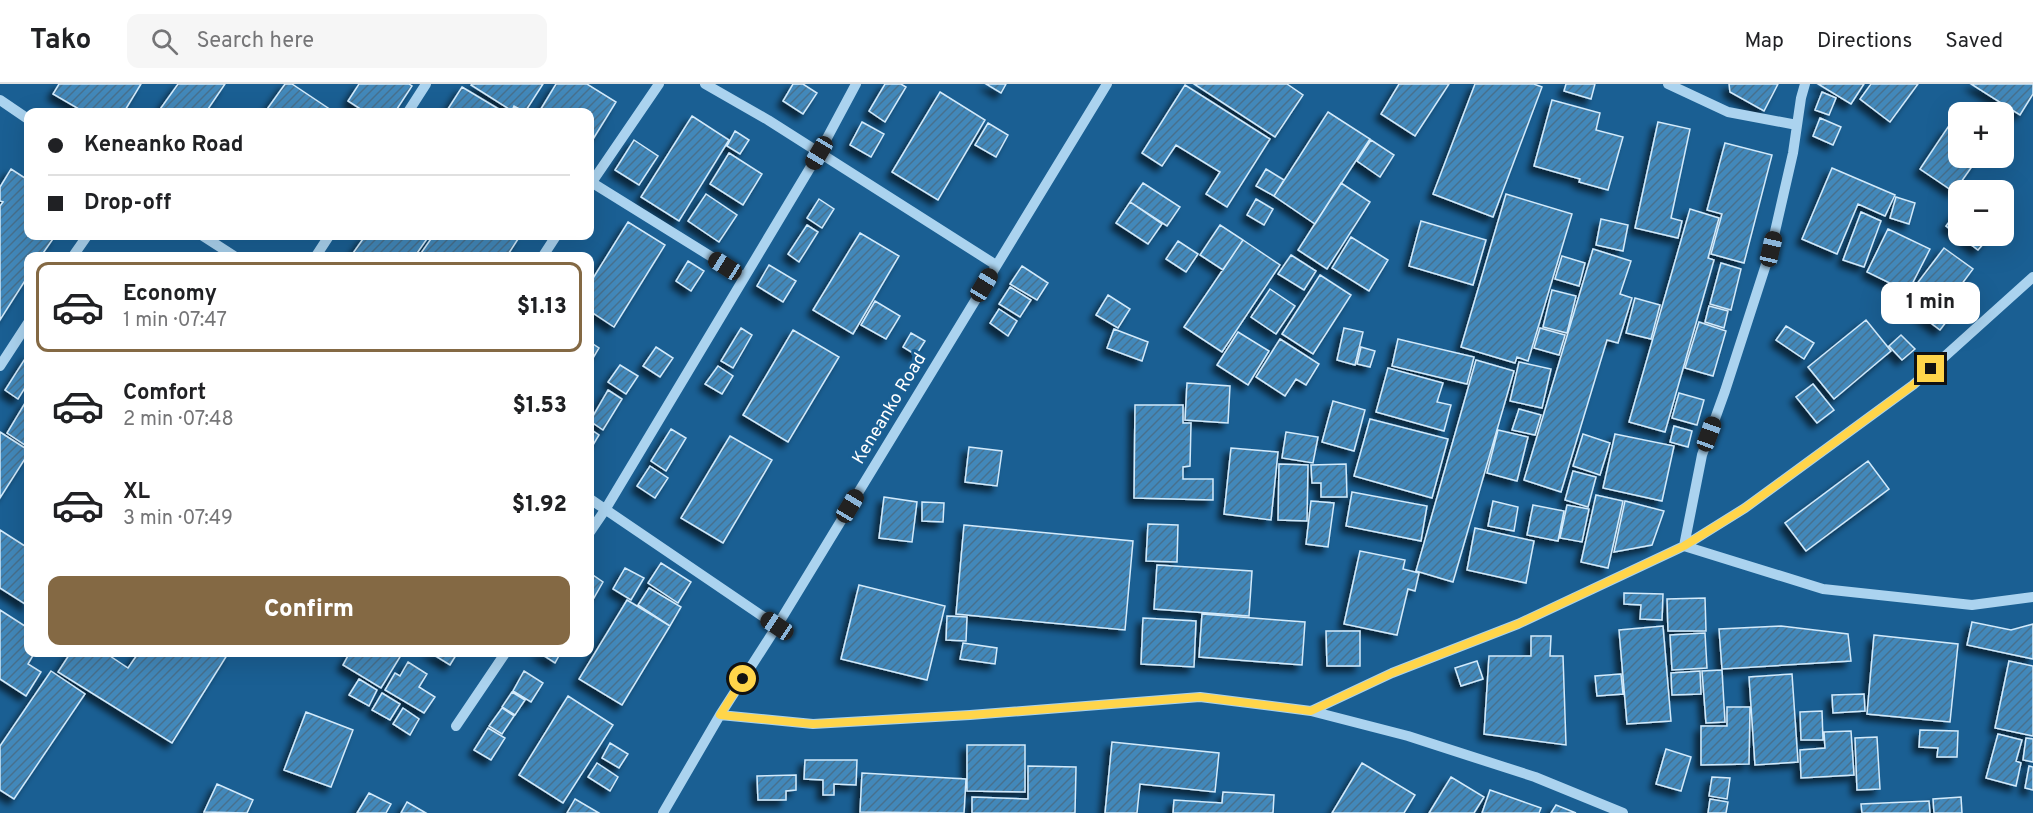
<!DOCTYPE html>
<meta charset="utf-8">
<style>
body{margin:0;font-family:Overpass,sans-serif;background:#f6f6f6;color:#202124;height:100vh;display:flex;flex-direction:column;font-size:22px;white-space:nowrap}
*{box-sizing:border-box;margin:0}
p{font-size:20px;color:#757577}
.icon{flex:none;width:33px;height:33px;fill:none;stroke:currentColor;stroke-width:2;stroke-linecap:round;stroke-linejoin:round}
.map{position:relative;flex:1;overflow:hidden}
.details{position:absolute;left:24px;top:168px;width:570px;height:405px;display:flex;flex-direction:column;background:#fff;border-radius:12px;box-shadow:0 6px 24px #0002}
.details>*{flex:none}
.hud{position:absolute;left:24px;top:24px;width:570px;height:132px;border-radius:12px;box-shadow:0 6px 24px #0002;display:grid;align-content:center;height:132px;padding:0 24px;background:#fff}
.tools{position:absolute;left:1948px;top:18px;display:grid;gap:12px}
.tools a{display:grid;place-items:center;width:66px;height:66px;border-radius:12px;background:#fff;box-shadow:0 6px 24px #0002;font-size:30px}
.end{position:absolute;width:27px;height:27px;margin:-14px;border:8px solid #ffd54a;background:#111;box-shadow:0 0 0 3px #111}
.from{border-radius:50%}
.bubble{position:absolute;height:42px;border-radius:12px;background:#fff;box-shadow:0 6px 24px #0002;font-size:20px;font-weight:800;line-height:42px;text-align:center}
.car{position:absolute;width:18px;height:36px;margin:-18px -9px;border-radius:8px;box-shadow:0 0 4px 2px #0007;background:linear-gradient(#222 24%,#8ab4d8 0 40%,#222 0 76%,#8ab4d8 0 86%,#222 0)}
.hud b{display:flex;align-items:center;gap:21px;height:57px;font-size:22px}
.hud b+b{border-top:2px solid #e0e0e0}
.hud i{width:15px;height:15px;background:#202124}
ul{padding:10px 0 0;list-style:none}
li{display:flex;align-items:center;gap:18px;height:90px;margin:0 12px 9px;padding:0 12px;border:3px solid transparent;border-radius:12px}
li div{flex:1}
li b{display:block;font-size:22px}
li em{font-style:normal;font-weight:800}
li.selected{border-color:#846944}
li>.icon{width:54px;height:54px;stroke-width:1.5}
.primary-button{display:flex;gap:12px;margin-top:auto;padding:12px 24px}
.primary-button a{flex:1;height:69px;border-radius:12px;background:#846944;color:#fff;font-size:24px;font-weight:800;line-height:69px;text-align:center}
header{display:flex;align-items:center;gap:36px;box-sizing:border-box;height:84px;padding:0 30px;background:#fff;border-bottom:2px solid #e0e0e0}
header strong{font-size:28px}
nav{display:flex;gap:33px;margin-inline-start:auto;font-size:21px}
.search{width:420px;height:54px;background:#f6f6f6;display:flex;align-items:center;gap:15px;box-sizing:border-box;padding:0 21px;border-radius:12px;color:#757577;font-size:22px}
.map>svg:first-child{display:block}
.building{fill:url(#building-hatch);stroke:#d2eafb;stroke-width:1.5;filter:url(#shadow)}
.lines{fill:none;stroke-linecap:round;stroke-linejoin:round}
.minor{stroke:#abd3ef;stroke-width:10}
.route{stroke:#ffd54a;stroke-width:8}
.labels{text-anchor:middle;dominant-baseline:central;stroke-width:6;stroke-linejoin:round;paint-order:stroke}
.street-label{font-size:18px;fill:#fff;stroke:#1a5f93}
</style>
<header>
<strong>Tako</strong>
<div class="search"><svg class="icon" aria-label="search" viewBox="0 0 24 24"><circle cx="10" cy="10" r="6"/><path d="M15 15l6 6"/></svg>Search here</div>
<nav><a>Map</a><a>Directions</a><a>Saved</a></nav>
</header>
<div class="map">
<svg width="2033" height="729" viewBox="0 0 2033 729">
<defs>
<pattern id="building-hatch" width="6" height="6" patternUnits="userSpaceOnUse" patternTransform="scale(1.5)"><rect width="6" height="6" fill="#4388ba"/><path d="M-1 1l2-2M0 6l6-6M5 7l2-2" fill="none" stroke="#47708e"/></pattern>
<filter id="shadow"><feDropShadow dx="-5.5" dy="5.5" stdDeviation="3" flood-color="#0009"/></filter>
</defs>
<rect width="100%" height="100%" fill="#1a5f93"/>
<path class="building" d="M59,0H141L124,28H84L53,10Z
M178,0H225L206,28H158Z
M285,0H292L334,28H265Z
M359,0H409L412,2L395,28H365L348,17Z
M472,0H543L525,28L514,22L512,27L471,1Z
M556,0H587L616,18L590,60V28H539Z
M793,0H803L817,9L803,30L783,17Z
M885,0H901L906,3L885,38L869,27Z
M986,0H1006L1001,9Z
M1194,0H1287L1303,11L1275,53Z
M1399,0H1449L1415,52L1381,30Z
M1475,0H1534L1542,3L1493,133L1433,110Z
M1566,0H1595L1591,15L1564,7Z
M1729,0H1778L1764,27L1730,8Z
M1818,0H1864L1851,20Z
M1871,0H1918L1890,38L1860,15Z
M1971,0H2033V10L2020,31Z
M1185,1L1270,55L1227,123L1206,110L1220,88L1176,61L1162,82L1142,69Z
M462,3L502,27L501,28H446Z
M940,8L985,36L938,116L892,88Z
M1822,8L1836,14L1829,31L1815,26Z
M1552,16L1600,29L1596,46L1623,53L1608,106L1579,98L1580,95L1534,82Z
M1328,28L1370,55L1315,140L1274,112Z
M692,32L729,56L679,137L641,113Z
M1820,34L1841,43L1833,61L1813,52Z
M862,38L884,50L871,73L850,61Z
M1658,38L1690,45L1671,134L1682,137L1678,154L1635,144Z
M988,39L1008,51L996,73L975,61Z
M1948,43L1959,51V74H1978L1954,108L1920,85Z
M735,47L749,56L740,70L727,62Z
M634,56L658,72L639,101L615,86Z
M1371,56L1394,71L1380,93L1357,77Z
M1725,59L1772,71L1744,179L1711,170L1722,130L1707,126Z
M729,69L762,90L743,121L710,100Z
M1832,84L1895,111L1885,132L1858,120L1837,170L1802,155Z
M11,85L28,96V152H55L41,172H28V192L0,236V122L3,118L0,117V103Z
M1266,85L1284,96L1274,112L1256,102Z
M1143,99L1180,123L1167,142L1130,118Z
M1341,99L1370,118L1327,185L1298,166Z
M706,110L737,131L719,158L688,137Z
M1506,110L1572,130L1528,277L1517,273L1515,279L1461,263Z
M1896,113L1915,119L1909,140L1890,134Z
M819,115L834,125L822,144L807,134Z
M1256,115L1273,125L1264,141L1247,131Z
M1130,118L1162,140L1148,160L1116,139Z
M1690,125L1719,134L1708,174L1714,176L1665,348L1629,338Z
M1959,125V152H1990L1978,166L1946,142Z
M1861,128L1881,137L1864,183L1843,176Z
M1601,135L1628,141L1623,167L1596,161Z
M1421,137L1486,156L1473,201L1409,182Z
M628,138L665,161L614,243L590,227V199Z
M807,141L818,148L799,178L788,170Z
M1220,141L1243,156L1223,186L1200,171Z
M1888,145L1930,165L1908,208L1867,188Z
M860,149L899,172L853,250L813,226Z
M365,152H429L415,172H351Z
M433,152H520L507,172H419Z
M1351,153L1388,176L1369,207L1332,184Z
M1243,156L1280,181L1222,268L1184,243Z
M1178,157L1198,170L1186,188L1166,175Z
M1944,164L1973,185L1955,209L1963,216L1940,246L1903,218Z
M1593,165L1631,177L1620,210L1632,214L1618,259L1607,256L1561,408L1524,396Z
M1291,171L1316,187L1304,206L1278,190Z
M1562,172L1585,179L1579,202L1555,195Z
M688,177L704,187L691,207L676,197Z
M1721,179L1741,185L1731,226L1710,220Z
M769,181L796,197L783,218L757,202Z
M1022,182L1048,199L1037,216L1010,200Z
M1320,191L1351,211L1313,270L1282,250Z
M1010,203L1031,216L1020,233L999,220Z
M1270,205L1295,222L1276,250L1251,233Z
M1552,206L1576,212L1567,249L1543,243Z
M1108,211L1130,225L1118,244L1096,231Z
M1635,214L1660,221L1651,255L1626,249Z
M875,217L900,232L886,255L861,241Z
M1709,222L1728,227L1724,244L1705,238Z
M999,225L1017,237L1008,252L990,239Z
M1866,236L1891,267L1834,315L1808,283Z
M1699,238L1726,247L1713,292L1685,284Z
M1786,242L1814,259L1804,275L1776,256Z
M741,244L752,251L733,284L721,277Z
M1344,244L1363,248L1355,281L1337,276Z
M1540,244L1565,251L1559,271L1534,264Z
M1114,245L1148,258L1142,277L1107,264Z
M793,246L839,273L788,358L743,331Z
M1238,248L1269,267L1248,301L1217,281Z
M911,249L925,257L916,271L903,263Z
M1901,251L1915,265L1902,276L1889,262Z
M1280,255L1319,280L1306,301L1296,295L1285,312L1256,293Z
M1398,255L1474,273L1467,300L1392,282Z
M590,258L599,264L590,279Z
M656,263L673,274L660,293L643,282Z
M1361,263L1375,267L1370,283L1357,280Z
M28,270V299L18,315L5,306Z
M1476,276L1514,287L1453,498L1416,487Z
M1519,278L1551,285L1542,324L1510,317Z
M620,281L638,292L626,310L608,298Z
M718,282L733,292L722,310L705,300Z
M1388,284L1443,299L1437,318L1451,321L1444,347L1376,328Z
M1187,299L1230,302L1228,339L1185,336Z
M1813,300L1834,326L1817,339L1796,313Z
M608,306L622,315L603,346L590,337Z
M1679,309L1704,316L1697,341L1672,334Z
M28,314V363L7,349Z
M1333,317L1365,326L1354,367L1322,358Z
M1135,321H1183V339H1191L1190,382L1183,383V395H1213V416L1134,414Z
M1519,325L1541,331L1535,351L1512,346Z
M1370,335L1448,355L1432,414L1354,392Z
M1674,342L1692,347L1688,363L1670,358Z
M590,345L599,351L590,366Z
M671,345L686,354L666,387L651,377Z
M1498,346L1528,353L1517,397L1487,389Z
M0,348L28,366V370L0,414Z
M1286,348L1318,353L1313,379L1282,374Z
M1583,350L1610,359L1600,391L1573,382Z
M1615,350L1674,362L1662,417L1603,404Z
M730,352L772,376L723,459L681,434Z
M969,363L1002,367L997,402L965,398Z
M1231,364L1278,368L1271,436L1224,430Z
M1868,377L1889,405L1806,467L1785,439Z
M1279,380L1308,381L1307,437L1278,436Z
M1346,380L1347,413H1321V399H1312L1311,381Z
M650,382L668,394L655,414L637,402Z
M1573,387L1596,393L1588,423L1565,416Z
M1352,408L1427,422L1421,457L1346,442Z
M1596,411L1623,417L1608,484L1581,478Z
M884,413L917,418L912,458L879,454Z
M1311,417L1334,419L1328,463L1306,460Z
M1493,417L1518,423L1514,447L1488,442Z
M1625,417L1664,427L1652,461L1614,468Z
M922,418L944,419L943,438L922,437Z
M1533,421L1564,427L1558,457L1527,451Z
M1567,421L1589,425L1582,458L1560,454Z
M1148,440L1178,441L1177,478L1146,477Z
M964,441L1133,457L1125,546L956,530Z
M1475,444L1534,457L1526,499L1467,486Z
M0,446L28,464V522L0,504Z
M1360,467L1405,476L1403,485L1419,489L1415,507L1408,505L1397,551L1344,540Z
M661,479L691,498L678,519L648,499Z
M1157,481L1252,487L1249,532L1154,525Z
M625,484L644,494L631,516L613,505Z
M590,489L603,498L591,519L590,518Z
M859,501L945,522L927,596L841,575Z
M649,504L681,523L670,542L638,521Z
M1624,509L1663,510L1662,536L1640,535L1641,521L1624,520Z
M1705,514L1706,547H1668L1667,515Z
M627,516L670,542L622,621L579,595Z
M0,526L28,544V568H35L28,580L41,588L26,612L0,595Z
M1202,530L1305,538L1302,581L1199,573Z
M947,532L967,533L966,557L946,556Z
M1143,534L1196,537L1194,583L1141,580Z
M1972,538L2011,546L2033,540V575L1967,561Z
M1663,542L1671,637L1627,640L1619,546Z
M1781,542L1848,550L1851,577L1722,585L1719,545Z
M1326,547H1360V582H1327Z
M1705,549L1707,584L1672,586L1670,551Z
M1874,551L1958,560L1950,638L1867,630Z
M1531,552H1551L1550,572H1563L1566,661L1484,650L1489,572H1531Z
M963,559L997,564L995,580L960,575Z
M71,568H104L128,584L139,568H229L172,659L58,588Z
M350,568H403L381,604L343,581Z
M429,568H458L450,581Z
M538,568H561L555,579Z
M1477,577L1483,595L1461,602L1455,584Z
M2009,577L2033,582V652L1995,644Z
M408,578L427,590L419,603L435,613L424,629L385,606L395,589L400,592Z
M1722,586L1725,638L1706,639L1702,587Z
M51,587L85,610L14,715L0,706V662Z
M524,587L543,599L531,618L513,607Z
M1700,587L1701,610L1672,611L1671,589Z
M1621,590L1623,610L1597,612L1595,592Z
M1792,590L1798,678L1755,681L1749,593Z
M359,595L377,606L369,622L349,611Z
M512,608L525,616L515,631L502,623Z
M382,609L400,620L390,636L372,626Z
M1864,610L1865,627L1833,629L1832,611Z
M568,612L613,641L563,719L519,691Z
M1727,623H1750L1749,680L1701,681V642H1727Z
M403,624L419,635L410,651L393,640Z
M502,624L514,632L502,650L489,642Z
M1822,627L1823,656H1801L1800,628Z
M306,628L353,646L331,703L284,686Z
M488,644L505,654L491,676L474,666Z
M1920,646L1958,647L1957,673H1937L1938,664L1919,663Z
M1851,647L1854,691L1801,694L1800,666L1825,664L1824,648Z
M1998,650L2022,656L2016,677L2021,679L2016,702L1986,694Z
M1877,653L1880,705L1857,706L1855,654Z
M2026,654L2033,655V678L2023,676Z
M1112,658L1219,669L1215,708L1140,700L1137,729H1105Z
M610,659L628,670L619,684L602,674Z
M967,661H1025V708L967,707Z
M1666,665L1691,673L1681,707L1656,700Z
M805,676H857L856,701L834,700V711H823V696L804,695Z
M597,679L618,693L610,707L588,693Z
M1362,679L1415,711L1404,729H1332Z
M1028,682L1076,683L1075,729H972V713L1028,715Z
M2029,682L2033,683V706L2025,704Z
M862,689L966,695L964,729L860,728Z
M796,691V706L786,707V716H758L757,692Z
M1451,693L1484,713L1474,729H1429Z
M1712,693L1730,694L1727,715L1709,712Z
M217,700L253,716L247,729L204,728Z
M1490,706L1541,724L1539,729H1482Z
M1223,708L1274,711L1273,729H1173L1174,716L1222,719Z
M369,709L391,720L386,729H357Z
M1961,713L1962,729H1934L1933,715Z
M575,715L599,729H567Z
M1710,715L1728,718L1726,729H1708Z
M1929,717L1930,729H1862L1861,720Z
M407,718L426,729H401Z
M1556,721L1576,729H1551Z"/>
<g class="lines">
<path class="minor" d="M705,0L768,36L996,181
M1668,0L1728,28L1797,41
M1805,0L1801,14L1793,69L1771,165L1725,307L1702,371L1684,462L1823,505L1972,521L2033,513
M0,16L28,35
M408,28L426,0
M591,98L744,193
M590,101L659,0
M203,152L234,172
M73,172L87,152
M316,172L329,152
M543,172L556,152
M0,282L28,239
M590,415L777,542
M590,448L605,426L819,69L856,0
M1311,627L1392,589L1518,540L1684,462L1745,424L1913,301L2033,193
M720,631L813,640L970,631L1200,613L1311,627L1408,652L1535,693L1623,729
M456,642L506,568
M663,729L720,631L777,542L1107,0"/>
</g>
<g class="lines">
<path class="route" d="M743,595L720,631L813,640L970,631L1200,613L1311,627L1392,589L1518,540L1684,462L1745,424L1913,301L1931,285"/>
</g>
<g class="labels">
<g class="street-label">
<text transform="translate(890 325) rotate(-59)">Keneanko Road</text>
</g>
</g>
</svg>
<div class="tools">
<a>+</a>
<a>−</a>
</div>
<i class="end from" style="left:743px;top:595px"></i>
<i class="end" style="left:1931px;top:285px"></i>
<div class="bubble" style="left:1881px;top:198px;width:99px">1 min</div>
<i class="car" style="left:819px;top:69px;rotate:211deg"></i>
<i class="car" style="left:1771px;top:165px;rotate:13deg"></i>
<i class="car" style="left:725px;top:182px;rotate:302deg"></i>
<i class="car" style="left:984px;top:201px;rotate:31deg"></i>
<i class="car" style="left:1709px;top:350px;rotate:20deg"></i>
<i class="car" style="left:850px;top:422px;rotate:31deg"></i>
<i class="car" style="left:777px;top:542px;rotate:304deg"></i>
<div class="hud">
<b><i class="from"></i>Keneanko Road</b>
<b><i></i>Drop-off</b>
</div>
<section class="details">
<ul>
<li class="selected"><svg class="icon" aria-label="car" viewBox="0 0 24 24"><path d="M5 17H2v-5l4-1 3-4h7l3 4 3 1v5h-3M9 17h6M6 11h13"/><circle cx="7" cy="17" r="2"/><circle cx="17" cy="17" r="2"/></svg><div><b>Economy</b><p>1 min · 07:47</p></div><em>$1.13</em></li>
<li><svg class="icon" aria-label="car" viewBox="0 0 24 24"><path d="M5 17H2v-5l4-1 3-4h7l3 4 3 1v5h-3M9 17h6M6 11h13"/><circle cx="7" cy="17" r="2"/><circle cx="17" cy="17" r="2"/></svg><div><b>Comfort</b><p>2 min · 07:48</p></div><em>$1.53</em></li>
<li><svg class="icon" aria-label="car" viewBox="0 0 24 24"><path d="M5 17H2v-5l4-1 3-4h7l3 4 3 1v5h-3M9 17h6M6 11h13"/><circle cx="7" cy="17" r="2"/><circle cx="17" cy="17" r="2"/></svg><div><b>XL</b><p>3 min · 07:49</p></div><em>$1.92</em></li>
</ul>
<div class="primary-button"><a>Confirm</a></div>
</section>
</div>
